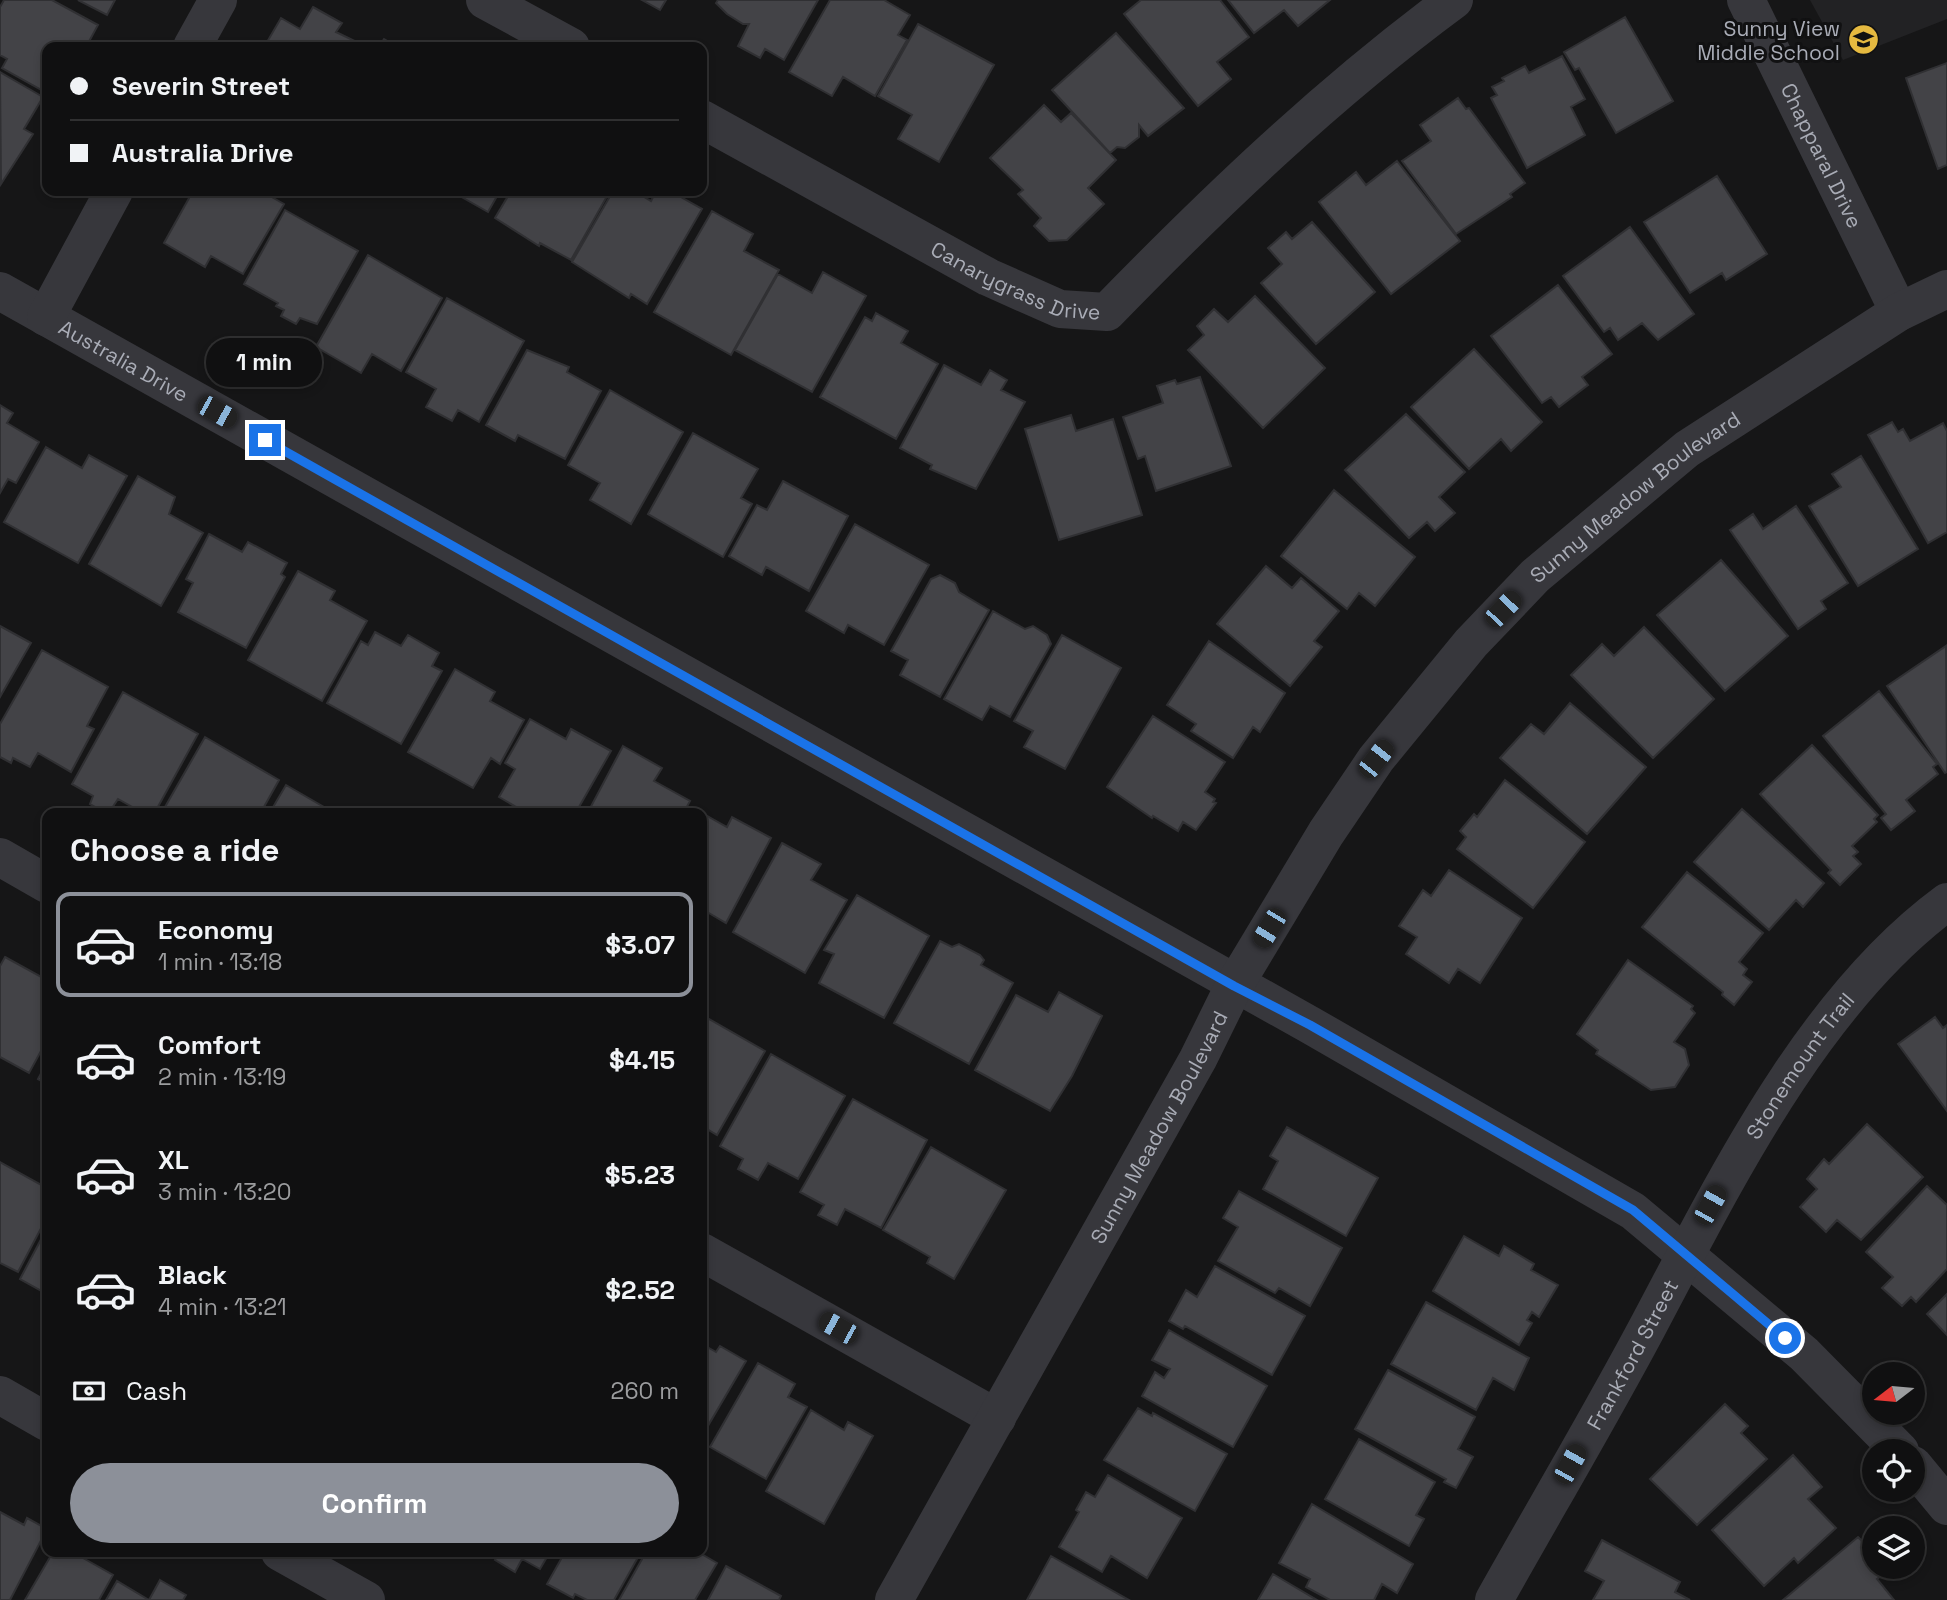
<!DOCTYPE html>
<meta charset="utf-8">
<style>
body{margin:0;font-family:"Space Grotesk",sans-serif;background:#1e1e1f;color:#f1f3f6;height:100vh;display:flex;flex-direction:column;font-size:26px;white-space:nowrap}
*{box-sizing:border-box;margin:0}
p{font-size:23px;color:#9c9d9f}
.icon{flex:none;width:38px;height:38px;fill:none;stroke:currentColor;stroke-width:2;stroke-linecap:round;stroke-linejoin:round}
.map{position:relative;flex:1;overflow:hidden}
.drawer{position:absolute;left:42px;top:808px;width:665px;height:749px;display:flex;flex-direction:column;background:#101011;border-radius:14px;box-shadow:0 4px 10px #0003,0 0 0 2px #303031}
.drawer>*{flex:none}
.hud{position:absolute;left:42px;top:42px;width:665px;height:154px;border-radius:14px;box-shadow:0 4px 10px #0003,0 0 0 2px #303031;display:grid;align-content:center;height:154px;padding:0 28px;background:#101011}
.needle{width:46px;rotate:254deg}
.controls{position:absolute;left:1862px;top:1362px;display:grid;gap:14px}
.controls a{display:grid;place-items:center;width:63px;height:63px;border-radius:50%;background:#101011;box-shadow:0 4px 10px #0003,0 0 0 2px #303031;font-size:35px}
.end{position:absolute;width:32px;height:32px;margin:-16px;border:9px solid #1a73e8;background:#fff;box-shadow:0 0 0 4px #fff}
.from{border-radius:50%}
.bubble{position:absolute;height:49px;border-radius:24px;background:#101011;box-shadow:0 4px 10px #0003,0 0 0 2px #303031;font-size:23px;font-weight:800;line-height:49px;text-align:center}
.car{position:absolute;width:21px;height:42px;margin:-21px -10px;border-radius:9px;box-shadow:0 0 5px 2px #0007;background:linear-gradient(#222 24%,#8ab4d8 0 40%,#222 0 76%,#8ab4d8 0 86%,#222 0)}
.hud b{display:flex;align-items:center;gap:24px;height:66px;font-size:26px}
.hud b+b{border-top:2px solid #303031}
.hud i{width:18px;height:18px;background:#f1f3f6}
ul{padding:0;list-style:none}
li{display:flex;align-items:center;gap:21px;height:105px;margin:0 14px 10px;padding:0 14px;border:4px solid transparent;border-radius:14px}
li div{flex:1}
li b{display:block;font-size:26px}
li em{font-style:normal;font-weight:800}
li.on{border-color:#8c9099}
li>.icon{width:63px;height:63px;stroke-width:1.5}
h2{padding:0 28px;font-size:32px;line-height:84px}
.pay{display:flex;align-items:center;gap:18px;height:77px;padding:0 28px;font-size:26px}
.pay p{margin-inline-start:auto}
.cta{display:flex;gap:14px;margin-top:auto;padding:14px 28px}
.cta a{flex:1;height:80px;border-radius:42px;background:#8c9099;color:#fff;font-size:28px;font-weight:800;line-height:80px;text-align:center}
.map>svg:first-child{display:block}
.built{fill:#222224}
.building{fill:#434347;stroke:#303033;stroke-width:2}
.lines{fill:none;stroke-linecap:round;stroke-linejoin:round}
.minor{stroke:#37373c;stroke-width:38}
.route{stroke:#1a73e8;stroke-width:9}
.labels{text-anchor:middle;dominant-baseline:central;stroke-width:6;stroke-linejoin:round;paint-order:stroke}
.poi-label{font-size:21px;fill:#a9acb6;stroke:#111112;text-anchor:end}
.street-label{font-size:21px;fill:#a9acb6;stroke:#111112}
</style>
<div class="map">
<svg width="1947" height="1600" viewBox="0 0 1947 1600">
<rect width="100%" height="100%" fill="#161617"/>
<path class="built" d="M1810,0H1947V19L1843,60Z"/>
<path class="building" d="M4,0H52L98,25L86,47H47V93L2,68L7,59L0,55V7Z
M78,0H115L107,15Z
M642,0H666L660,10Z
M718,0H818L784,60L765,49L760,58L738,46L749,24H743L727,14L716,3Z
M830,0H884L910,15L898,35L907,40L875,96L843,77L832,96L789,72Z
M1141,0H1220L1249,37L1217,62L1231,79L1198,106L1124,14Z
M1228,0H1330L1298,26L1284,10L1254,33Z
M313,7L342,23L336,32L357,42L362,47H276L267,42L281,18L300,29Z
M1625,17L1673,101L1616,133L1579,68L1575,70L1564,52Z
M918,24L994,65L939,162L898,139L912,115L878,96Z
M1116,33L1184,108L1148,136L1139,125V137L1125,148L1117,147L1110,153L1052,90Z
M384,39L398,47H379Z
M1562,56L1585,99L1571,107L1585,135L1527,168L1491,98L1497,95L1492,87L1504,81L1502,78L1525,66L1529,73Z
M1947,63V165L1938,169L1906,78Z
M0,72L43,97L24,129L33,134L1,184Z
M1458,98L1466,109L1469,108L1525,183L1510,194L1512,197L1456,234L1402,161L1431,141L1420,125Z
M1044,105L1061,122L1071,113L1116,160L1088,188L1104,204L1067,240L1049,241L1034,226L1041,218L1018,194L1023,190L990,158Z
M1397,161L1460,241L1391,294L1319,202L1356,172L1366,185Z
M1717,176L1767,254L1726,280L1722,273L1690,293L1644,222Z
M193,191H261L284,204L243,274L211,256L205,267L164,243Z
M451,191H500L488,212Z
M511,191H610L571,260L540,243L539,246L495,218Z
M613,191H634L651,201L656,191H670L702,209L647,304L631,294L629,298L572,262Z
M285,210L358,251L317,324L300,318L296,324L281,316L284,310L276,306L278,303L244,284Z
M712,211L753,234L744,251L779,270L731,355L654,312Z
M1312,222L1375,292L1316,344L1261,283L1282,264L1268,248L1286,232L1292,239Z
M1630,227L1694,314L1658,340L1642,323L1618,340L1610,328L1604,332L1563,276Z
M368,255L442,298L401,371L372,354L361,373L316,347Z
M823,272L866,296L812,392L735,350L778,274L812,293Z
M1558,285L1612,354L1582,377L1588,385L1559,407L1551,397L1542,403L1491,336Z
M1255,296L1325,368L1263,428L1188,350L1204,335L1197,326L1214,309L1228,322Z
M447,298L524,341L479,422L458,410L452,421L426,407L436,389L406,372Z
M876,313L908,331L901,343L938,364L896,439L820,397L865,317L872,321Z
M1474,349L1542,422L1511,451L1501,439L1469,469L1411,407Z
M527,350L569,367L567,372L601,391L565,459L518,435L515,441L486,425Z
M944,365L981,385L990,370L1007,380L1001,390L1025,402L976,489L930,469L932,465L900,448Z
M1200,377L1231,466L1156,491L1145,456L1138,459L1123,417L1163,403L1157,386L1175,380L1177,384Z
M610,390L683,432L631,524L590,500L600,483L568,465Z
M0,405L13,413L7,423L39,442L16,483L8,479L0,493Z
M1406,414L1465,472L1439,497L1455,513L1435,531L1427,522L1409,538L1345,470Z
M1071,415L1076,431L1113,419L1142,515L1059,540L1025,429Z
M1892,422L1898,432L1903,429L1910,441L1943,423L1947,431V532L1928,543L1868,435Z
M693,433L758,469L741,498L752,504L723,557L648,514Z
M46,447L82,468L89,455L127,476L78,563L4,522Z
M1861,456L1918,549L1858,586L1809,506L1841,487L1832,474Z
M138,476L175,497L169,514L203,533L161,606L89,564Z
M783,481L848,516L809,591L766,567L762,575L729,556L757,505L767,510Z
M1334,490L1415,557L1375,606L1359,593L1347,609L1281,556Z
M1796,506L1848,583L1821,601L1826,609L1798,629L1730,530L1753,514L1763,529Z
M855,524L929,565L884,645L848,625L844,633L806,611Z
M209,534L242,552L248,542L287,563L281,574L285,577L246,648L178,612L193,583L186,579Z
M1721,560L1788,636L1725,691L1657,615Z
M1266,566L1292,588L1301,578L1339,611L1314,641L1322,647L1290,686L1217,624Z
M298,571L335,591L330,600L367,621L322,701L248,660Z
M940,575L955,583L959,592L989,610L940,697L900,675L908,660L891,651L931,579Z
M993,611L1025,629L1033,626L1047,635L1051,644L1010,717L990,706L982,720L944,699Z
M0,626L31,643L0,697Z
M1644,627L1714,699L1653,758L1571,675L1602,644L1614,656Z
M375,632L401,646L408,635L439,653L432,666L442,671L401,744L327,703L361,641L368,645Z
M1062,635L1121,668L1065,769L1024,747L1033,731L1014,721Z
M1209,641L1285,693L1260,732L1253,727L1233,758L1191,731L1196,724L1167,705Z
M1946,646L1947,772L1945,773L1887,686Z
M42,650L108,687L87,726L94,729L71,772L38,753L30,767L13,758L11,763L0,757V724Z
M455,669L495,692L490,701L524,720L500,764L491,758L473,788L408,752Z
M1879,691L1937,764L1933,767L1938,774L1906,800L1915,811L1891,830L1881,818L1886,814L1823,736Z
M123,692L198,734L154,814H145L118,799L108,814L90,804L93,796L72,784Z
M1570,703L1646,767L1587,834L1500,758L1531,724L1544,734Z
M1153,716L1225,762L1205,792L1215,799L1213,802L1216,803L1196,830L1183,822L1178,831L1153,816L1152,818L1107,787Z
M530,719L566,739L571,729L611,751L575,814H528L499,797L515,769L505,763Z
M205,737L279,780L260,814H161Z
M1812,745L1878,815L1874,819L1877,822L1852,846L1858,852L1853,856L1861,864L1840,885L1828,873L1831,870L1760,794Z
M623,746L662,768L654,781L690,801L683,814H587Z
M1505,780L1585,842L1533,908L1457,849L1466,837L1460,831L1474,814L1477,817Z
M286,785L336,814H269Z
M693,808L727,827L732,817L771,838L726,923L702,909V814H690Z
M1742,809L1824,883L1803,907L1796,900L1769,930L1694,862Z
M782,843L821,864L811,880L847,900L805,973L733,932Z
M1449,870L1522,918L1480,983L1458,969L1449,983L1406,954L1417,937L1399,926L1423,890L1431,896Z
M1687,872L1763,933L1739,962L1747,969L1743,975L1752,982L1734,1005L1722,995L1723,992L1642,927Z
M857,895L929,936L884,1018L819,983L834,954L824,950Z
M940,941L952,947L959,944L980,955L984,960L981,965L1013,983L969,1064L894,1023Z
M5,957L47,980V1040L29,1073L0,1057V966Z
M1628,960L1693,1006L1691,1009L1695,1013L1674,1042L1685,1049L1689,1065L1675,1087L1651,1090L1596,1054L1598,1050L1577,1034Z
M1059,992L1102,1016L1072,1076L1050,1111L975,1070L1016,995L1048,1012Z
M702,1015L765,1051L717,1135L702,1126Z
M1935,1017L1943,1028L1947,1025V1111L1898,1044Z
M771,1054L845,1096L798,1179L768,1163L758,1180L738,1169L743,1159L720,1146Z
M47,1062V1084L38,1079Z
M853,1099L927,1140L881,1228L845,1209L837,1225L818,1215L824,1205L800,1192Z
M1867,1124L1923,1177L1861,1240L1837,1220L1826,1232L1800,1207L1817,1189L1807,1179L1824,1159L1829,1164Z
M1287,1127L1378,1178L1346,1236L1263,1189L1278,1161L1270,1156Z
M931,1147L1006,1190L954,1279L927,1263L930,1257L883,1230Z
M0,1162L47,1188V1217L18,1272L0,1263Z
M1927,1186L1947,1205V1269L1916,1302L1911,1297L1902,1306L1882,1288L1893,1277L1866,1252Z
M1239,1191L1342,1248L1310,1306L1279,1288L1275,1293L1218,1261L1238,1227L1223,1218Z
M47,1228V1294L20,1279Z
M1464,1236L1499,1256L1504,1246L1534,1264L1531,1270L1558,1285L1539,1317L1532,1312L1527,1320L1532,1323L1519,1345L1433,1291Z
M1215,1266L1305,1316L1272,1375L1185,1326L1183,1329L1169,1321L1186,1290L1197,1297Z
M1947,1294V1335L1927,1314Z
M1426,1302L1529,1358L1514,1390L1493,1378L1476,1410L1391,1364Z
M1169,1330L1267,1386L1233,1447L1142,1396L1155,1372L1164,1378L1170,1369L1152,1360Z
M702,1344L716,1352L720,1346L746,1361L702,1436Z
M758,1363L795,1384L788,1397L807,1407L766,1479L710,1447Z
M1388,1370L1475,1417L1458,1449L1473,1457L1456,1488L1444,1482L1446,1479L1355,1429Z
M1725,1404L1748,1426L1741,1433L1767,1459L1697,1525L1650,1479Z
M1138,1408L1152,1416L1153,1413L1227,1454L1195,1511L1104,1460Z
M811,1410L844,1430L848,1422L873,1436L824,1524L766,1491Z
M1359,1439L1435,1482L1416,1515L1424,1519L1409,1546L1325,1499Z
M1793,1455L1822,1487L1808,1499L1836,1528L1798,1563L1794,1558L1764,1586L1712,1530Z
M1108,1475L1182,1518L1147,1578L1111,1556L1102,1572L1059,1547L1079,1512L1076,1510L1086,1492L1095,1497Z
M1312,1504L1413,1564L1397,1593L1382,1584L1374,1600H1330L1306,1587L1310,1579L1279,1563Z
M0,1512L24,1525L27,1518L47,1529L10,1600H0Z
M1858,1537L1874,1553V1566H1886L1889,1570L1877,1579L1894,1600H1783Z
M1602,1540L1680,1582L1675,1592L1690,1600H1593L1604,1581L1585,1571Z
M53,1552H87L83,1558L113,1575L99,1600H25Z
M500,1552H550L540,1569L522,1559L515,1572L495,1560Z
M565,1552H641L614,1600H587L575,1594L573,1598L547,1584Z
M646,1552H698L717,1563L695,1600H619Z
M1051,1556L1129,1600H1027Z
M726,1566L781,1596L779,1600H708Z
M1273,1574L1317,1600H1258Z
M160,1580L186,1595L183,1600H106L117,1581L149,1600Z"/>
<g class="lines">
<g class="minor">
<path d="M485,0L571,47"/>
<path id="s1" d="M1746,0L1899,312"/>
<path d="M192,47L218,0"/>
<path id="s2" d="M702,119L988,277L1060,309L1107,312C1215,201 1328,93 1454,0"/>
<path id="s3" d="M0,291L1310,1025L1633,1211L1804,1354L1900,1451"/>
<path d="M46,317L114,191"/>
<path d="M0,857L47,884"/>
<path d="M702,1252L997,1418"/>
<path d="M0,1395L47,1422"/>
<path d="M1913,1465L1947,1506"/>
<path d="M280,1552L366,1600"/>
<path id="s4" d="M894,1600L1198,1059L1234,986L1326,833L1376,759L1471,643L1535,576L1687,449L1899,312L1947,289"/>
<path id="s5" d="M1494,1600C1545,1509 1598,1420 1647,1328C1724,1183 1812,1001 1947,902"/>
</g>
</g>
<g class="lines">
<path class="route" d="M265,440L1234,986L1310,1025L1633,1210L1785,1338"/>
</g>
<defs>
<symbol id="school-disc" viewBox="-11 -11 22 22"><circle r="9.5" fill="#e5b940" stroke="#111112"/><path d="M0-5L7-2L0 1L-7-2ZM-4 1L0 2.5L4 1V4Q0 6-4 4Z" fill="#111"/></symbol>
</defs>
<g fill-rule="evenodd">
<use href="#school-disc" x="1846" y="22" width="35" height="35"/>
</g>
<g class="labels">
<g class="poi-label">
<text x="1840" y="28">Sunny View<tspan x="1840" dy="24">Middle School</tspan></text>
</g>
<g class="street-label">
<text stroke="none"><textPath href="#s1" startOffset="173">Chapparal Drive</textPath></text>
<text stroke="none"><textPath href="#s2" startOffset="355">Canarygrass Drive</textPath></text>
<text stroke="none"><textPath href="#s3" startOffset="142">Australia Drive</textPath></text>
<text stroke="none"><textPath href="#s4" startOffset="1340">Sunny Meadow Boulevard</textPath></text>
<text stroke="none"><textPath href="#s5" startOffset="616">Stonemount Trail</textPath></text>
<text stroke="none"><textPath href="#s4" startOffset="542">Sunny Meadow Boulevard</textPath></text>
<text stroke="none"><textPath href="#s5" startOffset="282">Frankford Street</textPath></text>
</g>
</g>
</svg>
<div class="controls">
<a><svg class="needle" viewBox="-14 -14 28 28"><path d="M0-13l5 13h-10z" fill="#e53935"/><path d="M0 13l5-13h-10z" fill="#9c9d9f"/></svg></a>
<a><svg class="icon" aria-label="locate" viewBox="0 0 24 24"><circle cx="12" cy="12" r="6"/><path d="M12 2v4M12 18v4M2 12h4M18 12h4"/></svg></a>
<a><svg class="icon" aria-label="layers" viewBox="0 0 24 24"><path d="M12 4l9 5-9 5-9-5zM3 14l9 5 9-5"/></svg></a>
</div>
<i class="end from" style="left:1785px;top:1338px"></i>
<i class="end" style="left:265px;top:440px"></i>
<div class="bubble" style="left:206px;top:338px;width:116px">1 min</div>
<i class="car" style="left:217px;top:412px;rotate:119deg"></i>
<i class="car" style="left:1503px;top:609px;rotate:44deg"></i>
<i class="car" style="left:1376px;top:759px;rotate:38deg"></i>
<i class="car" style="left:1269px;top:928px;rotate:211deg"></i>
<i class="car" style="left:1710px;top:1205px;rotate:29deg"></i>
<i class="car" style="left:838px;top:1328px;rotate:299deg"></i>
<i class="car" style="left:1570px;top:1464px;rotate:29deg"></i>
<div class="hud">
<b><i class="from"></i>Severin Street</b>
<b><i></i>Australia Drive</b>
</div>
<section class="drawer">
<h2>Choose a ride</h2>
<ul>
<li class="on"><svg class="icon" aria-label="car" viewBox="0 0 24 24"><path d="M5 17H2v-5l4-1 3-4h7l3 4 3 1v5h-3M9 17h6M6 11h13"/><circle cx="7" cy="17" r="2"/><circle cx="17" cy="17" r="2"/></svg><div><b>Economy</b><p>1 min · 13:18</p></div><em>$3.07</em></li>
<li><svg class="icon" aria-label="car" viewBox="0 0 24 24"><path d="M5 17H2v-5l4-1 3-4h7l3 4 3 1v5h-3M9 17h6M6 11h13"/><circle cx="7" cy="17" r="2"/><circle cx="17" cy="17" r="2"/></svg><div><b>Comfort</b><p>2 min · 13:19</p></div><em>$4.15</em></li>
<li><svg class="icon" aria-label="car" viewBox="0 0 24 24"><path d="M5 17H2v-5l4-1 3-4h7l3 4 3 1v5h-3M9 17h6M6 11h13"/><circle cx="7" cy="17" r="2"/><circle cx="17" cy="17" r="2"/></svg><div><b>XL</b><p>3 min · 13:20</p></div><em>$5.23</em></li>
<li><svg class="icon" aria-label="car" viewBox="0 0 24 24"><path d="M5 17H2v-5l4-1 3-4h7l3 4 3 1v5h-3M9 17h6M6 11h13"/><circle cx="7" cy="17" r="2"/><circle cx="17" cy="17" r="2"/></svg><div><b>Black</b><p>4 min · 13:21</p></div><em>$2.52</em></li>
</ul>
<div class="pay"><svg class="icon" aria-label="cash" viewBox="0 0 24 24"><path d="M3 7h18v10H3z"/><circle cx="12" cy="12" r="2"/></svg>Cash<p>260 m</p></div>
<div class="cta"><a>Confirm</a></div>
</section>
</div>
